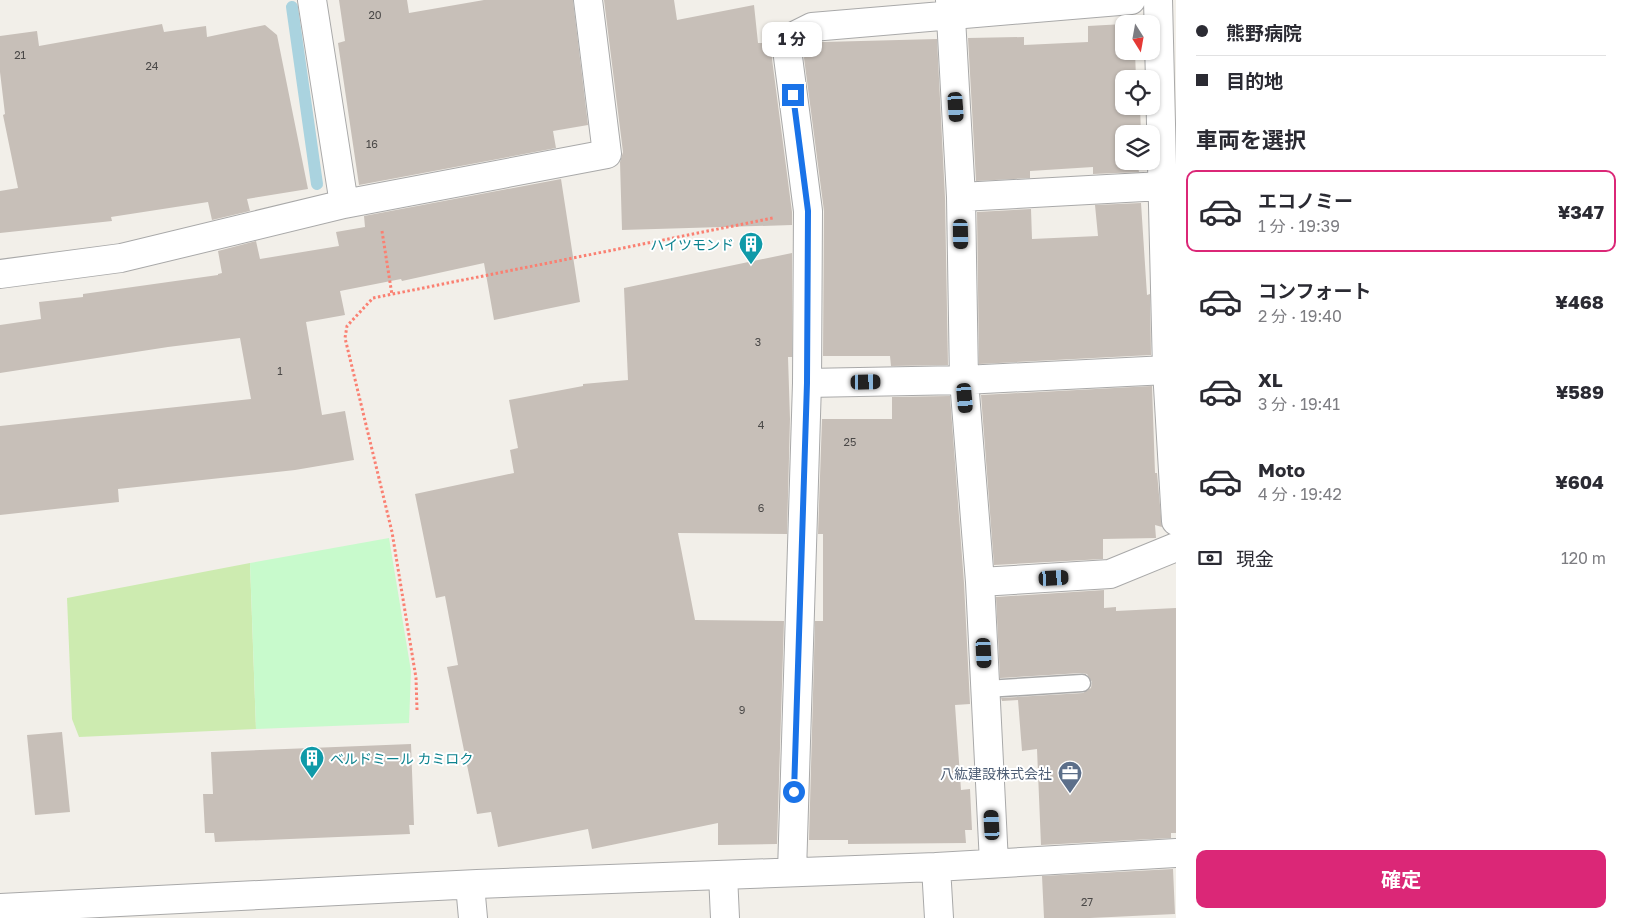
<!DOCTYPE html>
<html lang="ja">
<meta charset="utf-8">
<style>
body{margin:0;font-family:"Golos Text","Noto Sans JP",sans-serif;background:#f2f2f3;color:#2b2b33;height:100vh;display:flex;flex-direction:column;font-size:19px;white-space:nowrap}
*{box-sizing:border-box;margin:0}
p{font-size:16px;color:#7c7c81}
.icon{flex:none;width:28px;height:28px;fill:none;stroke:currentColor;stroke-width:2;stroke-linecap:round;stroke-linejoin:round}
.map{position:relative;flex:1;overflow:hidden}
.panel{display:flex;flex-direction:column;background:#fff;width:450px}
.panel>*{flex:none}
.top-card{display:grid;align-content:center;height:110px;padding:0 20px;background:#fff}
.needle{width:32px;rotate:169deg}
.tools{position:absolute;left:1115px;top:15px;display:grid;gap:10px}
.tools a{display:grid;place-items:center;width:45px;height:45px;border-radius:10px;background:#fff;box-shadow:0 1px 4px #0004;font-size:25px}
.end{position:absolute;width:22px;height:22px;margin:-11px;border:6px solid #1a73e8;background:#fff;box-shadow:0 0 0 2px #fff}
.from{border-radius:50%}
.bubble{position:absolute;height:35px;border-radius:10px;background:#fff;box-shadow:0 1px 4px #0004;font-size:16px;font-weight:700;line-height:35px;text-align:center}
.car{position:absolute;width:15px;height:30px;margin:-15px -8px;border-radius:6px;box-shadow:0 0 4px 1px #0007;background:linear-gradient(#222 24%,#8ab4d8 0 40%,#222 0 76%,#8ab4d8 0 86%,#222 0)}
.top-card b{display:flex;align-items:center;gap:18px;height:48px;font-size:19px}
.top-card b+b{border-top:1px solid #e1e1e2}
.top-card i{width:12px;height:12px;background:#2b2b33}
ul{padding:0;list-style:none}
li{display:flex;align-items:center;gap:15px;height:82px;margin:0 10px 8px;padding:0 10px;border:2px solid transparent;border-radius:10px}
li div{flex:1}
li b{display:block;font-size:19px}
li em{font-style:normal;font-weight:700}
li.active{border-color:#db2777}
li>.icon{width:45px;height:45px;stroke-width:1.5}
h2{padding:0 20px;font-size:22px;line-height:60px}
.pay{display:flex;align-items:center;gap:12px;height:55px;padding:0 20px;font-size:19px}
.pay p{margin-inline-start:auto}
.action{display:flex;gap:10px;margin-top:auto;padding:10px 20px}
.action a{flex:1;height:58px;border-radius:10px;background:#db2777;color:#fff;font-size:20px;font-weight:700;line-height:58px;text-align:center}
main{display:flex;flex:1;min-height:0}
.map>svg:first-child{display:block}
.grass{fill:#cdebb0}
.park{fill:#c8facc}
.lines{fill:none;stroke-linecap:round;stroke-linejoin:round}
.stream{stroke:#aad3df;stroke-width:12}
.building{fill:#c7bfb8}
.lane-casing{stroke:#a9a9a9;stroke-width:19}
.street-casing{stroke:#a9a9a9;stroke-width:30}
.path{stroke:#fa8072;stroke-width:3;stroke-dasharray:2.5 2.5;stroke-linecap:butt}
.lane{stroke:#fff;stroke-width:16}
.street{stroke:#fff;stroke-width:28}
.route{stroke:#1a73e8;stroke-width:6}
.labels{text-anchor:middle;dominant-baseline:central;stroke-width:4;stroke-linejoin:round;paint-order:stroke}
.number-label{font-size:11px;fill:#4b4948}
.culture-label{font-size:14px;fill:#0d838f;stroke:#fff;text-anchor:end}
.service-label{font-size:14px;fill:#4e5e75;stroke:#fff;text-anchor:end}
</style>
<main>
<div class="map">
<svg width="1176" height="918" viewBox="0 0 1176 918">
<rect width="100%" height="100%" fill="#f2efe9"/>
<path class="grass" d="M250,563L256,729L79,737L72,719L67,598Z"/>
<path class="park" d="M389,538L411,671L409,723L256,729L250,563Z"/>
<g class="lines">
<path class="stream" d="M292,7L317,184"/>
</g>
<path class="building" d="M339,0H407L409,13L484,0H573L588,125L553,131L556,148L359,185L338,43L345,41Z
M604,0H674L677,20L754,5L758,43H775L772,59L792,212V225L622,230L620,162L623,152Z
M162,24L164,32L206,26L207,37L265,25L277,35L308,189L247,199L250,211L212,220L208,202L111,217L112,221L0,233V191L18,188L3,115L5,114L0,72V36L37,31L39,46Z
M1124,24V51H1135L1136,79H1124V106H1140L1141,134H1124V161H1143V166L1138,167L1139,172L1093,174V167L1030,171V178L976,181L968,38L1024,37V45L1088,42V26Z
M937,39L945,198L948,365L891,366L890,356H823L824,211L804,58L806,48L816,42H823Z
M561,179L580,302L494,320L484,263L402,281L401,279L340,291L345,315L306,322L322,415L345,411L354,460L295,470L118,489L119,502L0,515V426L251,399L240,338L168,347L0,373V325L41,319L39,302L83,297V294L218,275V274L222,273L218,251L256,241L260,259L339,246L336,232L365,227L364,216Z
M1141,203L1147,295L1150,294L1151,355L979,364L977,212L1031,209L1032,239L1098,236L1095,205Z
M792,253V357H788L790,419L787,534L678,533L695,620L784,621L777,844L718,845V823L592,849L588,829L498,847L491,812L477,814L447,667L458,665L445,596L436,598L415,494L514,473L510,450L518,448L509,400L583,386V384L628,380L624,288Z
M1152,386L1155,473H1157L1162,527L1155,525L1156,538L1103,539V559L994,565L981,395Z
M950,396L964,583L970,704L955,705L961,790L970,789L972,830H965L966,843L848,844V840H809L815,621H823V534H818L822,419H892V397Z
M1104,590V608L1116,607V611L1176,608V833H1171V838L1041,845L1037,749L1022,751L1018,700L1002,701L1001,698L1083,693L1091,688L1092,682L1087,674L1081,673L1000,678L996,597Z
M62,732L70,812L35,815L27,735Z
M411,744L414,825H409L410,834L215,842L214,833H205L203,794H213L211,752Z
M1173,869L1175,914L1090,918H1044L1042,876Z"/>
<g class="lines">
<defs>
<path id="lane" d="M986,689L1082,683"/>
<path id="street" d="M312,0L344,204
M950,0L961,197L964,380L980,582L994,863
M1158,0L1167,370L1176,521
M961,197L1162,186
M0,274L121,258L344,204L607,154L588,0
M807,383L964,380L1167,370
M980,582L1110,574L1176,547
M936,867L939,918
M792,872L807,383L808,211L788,57L792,37L812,27L1131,0
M723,875L725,918
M470,885L473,918
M0,908L477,884L936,867L1176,853"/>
</defs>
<use href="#lane" class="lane-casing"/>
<use href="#street" class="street-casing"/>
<path class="path" d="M382,231L392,295
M417,710L416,678L392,532L345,338L347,326L373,298L773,218"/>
<use href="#lane" class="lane"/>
<use href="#street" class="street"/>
</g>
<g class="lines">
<path class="route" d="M793,95L808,211L807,383L794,792"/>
</g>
<defs>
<symbol id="building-pin" viewBox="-11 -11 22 30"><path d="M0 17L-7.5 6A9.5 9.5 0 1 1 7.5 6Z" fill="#0f9aa8" stroke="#fff"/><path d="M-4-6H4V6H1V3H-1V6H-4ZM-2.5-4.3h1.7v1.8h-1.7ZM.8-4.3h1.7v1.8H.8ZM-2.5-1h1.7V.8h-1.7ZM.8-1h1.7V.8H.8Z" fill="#fff"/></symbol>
<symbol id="office-pin" viewBox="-11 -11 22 30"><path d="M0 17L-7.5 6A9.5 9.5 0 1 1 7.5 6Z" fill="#5c6f8a" stroke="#fff"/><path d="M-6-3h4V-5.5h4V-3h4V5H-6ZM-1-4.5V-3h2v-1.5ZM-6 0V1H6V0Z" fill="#fff"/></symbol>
</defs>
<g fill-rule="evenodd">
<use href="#building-pin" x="737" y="230" width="28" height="38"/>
<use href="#building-pin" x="298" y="744" width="28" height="38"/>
<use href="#office-pin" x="1056" y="759" width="28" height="38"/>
</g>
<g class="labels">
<g class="number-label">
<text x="375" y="14">20</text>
<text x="20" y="54">21</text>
<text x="152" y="65">24</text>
<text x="372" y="143">16</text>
<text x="758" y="341">3</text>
<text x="280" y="370">1</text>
<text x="761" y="424">4</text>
<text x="850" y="441">25</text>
<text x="761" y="507">6</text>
<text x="742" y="709">9</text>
<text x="1087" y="901">27</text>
</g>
<g class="culture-label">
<text x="734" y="244">ハイツモンド</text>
<text x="330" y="758" text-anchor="start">ベルドミール カミロク</text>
</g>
<g class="service-label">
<text x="1052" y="773">八紘建設株式会社</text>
</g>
</g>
</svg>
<div class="tools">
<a><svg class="needle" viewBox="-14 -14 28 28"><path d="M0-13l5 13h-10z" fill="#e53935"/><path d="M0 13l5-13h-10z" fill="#7c7c81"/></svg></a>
<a><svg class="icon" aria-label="locate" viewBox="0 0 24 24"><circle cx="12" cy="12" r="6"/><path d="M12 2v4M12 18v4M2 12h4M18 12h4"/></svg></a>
<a><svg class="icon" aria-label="layers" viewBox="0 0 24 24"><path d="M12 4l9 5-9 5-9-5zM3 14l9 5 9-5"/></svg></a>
</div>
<i class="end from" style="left:794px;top:792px"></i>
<i class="end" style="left:793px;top:95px"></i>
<div class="bubble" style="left:762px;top:22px;width:60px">1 分</div>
<i class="car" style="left:956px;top:107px;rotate:176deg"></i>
<i class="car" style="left:961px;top:234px;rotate:179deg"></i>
<i class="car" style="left:866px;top:382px;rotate:89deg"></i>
<i class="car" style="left:965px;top:398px;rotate:175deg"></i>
<i class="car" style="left:1054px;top:578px;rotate:87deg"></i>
<i class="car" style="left:984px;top:653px;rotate:177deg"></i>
<i class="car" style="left:992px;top:825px;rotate:357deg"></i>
</div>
<section class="panel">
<div class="top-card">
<b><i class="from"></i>熊野病院</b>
<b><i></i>目的地</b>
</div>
<h2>車両を選択</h2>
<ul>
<li class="active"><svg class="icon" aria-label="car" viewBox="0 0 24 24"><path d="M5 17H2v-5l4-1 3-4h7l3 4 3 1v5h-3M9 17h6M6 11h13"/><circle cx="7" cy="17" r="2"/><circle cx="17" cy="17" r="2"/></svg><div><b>エコノミー</b><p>1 分 · 19:39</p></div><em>¥347</em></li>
<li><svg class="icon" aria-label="car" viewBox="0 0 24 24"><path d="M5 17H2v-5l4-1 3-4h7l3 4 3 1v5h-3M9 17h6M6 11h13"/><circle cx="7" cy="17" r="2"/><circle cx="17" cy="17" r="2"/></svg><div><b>コンフォート</b><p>2 分 · 19:40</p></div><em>¥468</em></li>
<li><svg class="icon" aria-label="car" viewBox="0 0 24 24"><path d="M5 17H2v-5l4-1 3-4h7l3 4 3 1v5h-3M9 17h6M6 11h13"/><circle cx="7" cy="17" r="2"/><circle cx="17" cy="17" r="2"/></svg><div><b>XL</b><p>3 分 · 19:41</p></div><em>¥589</em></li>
<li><svg class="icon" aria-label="car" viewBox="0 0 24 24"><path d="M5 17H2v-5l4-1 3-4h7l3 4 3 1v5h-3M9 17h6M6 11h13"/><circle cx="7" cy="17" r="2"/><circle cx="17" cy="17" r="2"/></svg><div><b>Moto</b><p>4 分 · 19:42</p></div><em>¥604</em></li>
</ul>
<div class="pay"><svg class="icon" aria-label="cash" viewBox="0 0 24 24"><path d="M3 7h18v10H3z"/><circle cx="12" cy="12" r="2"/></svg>現金<p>120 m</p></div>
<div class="action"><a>確定</a></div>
</section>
</main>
